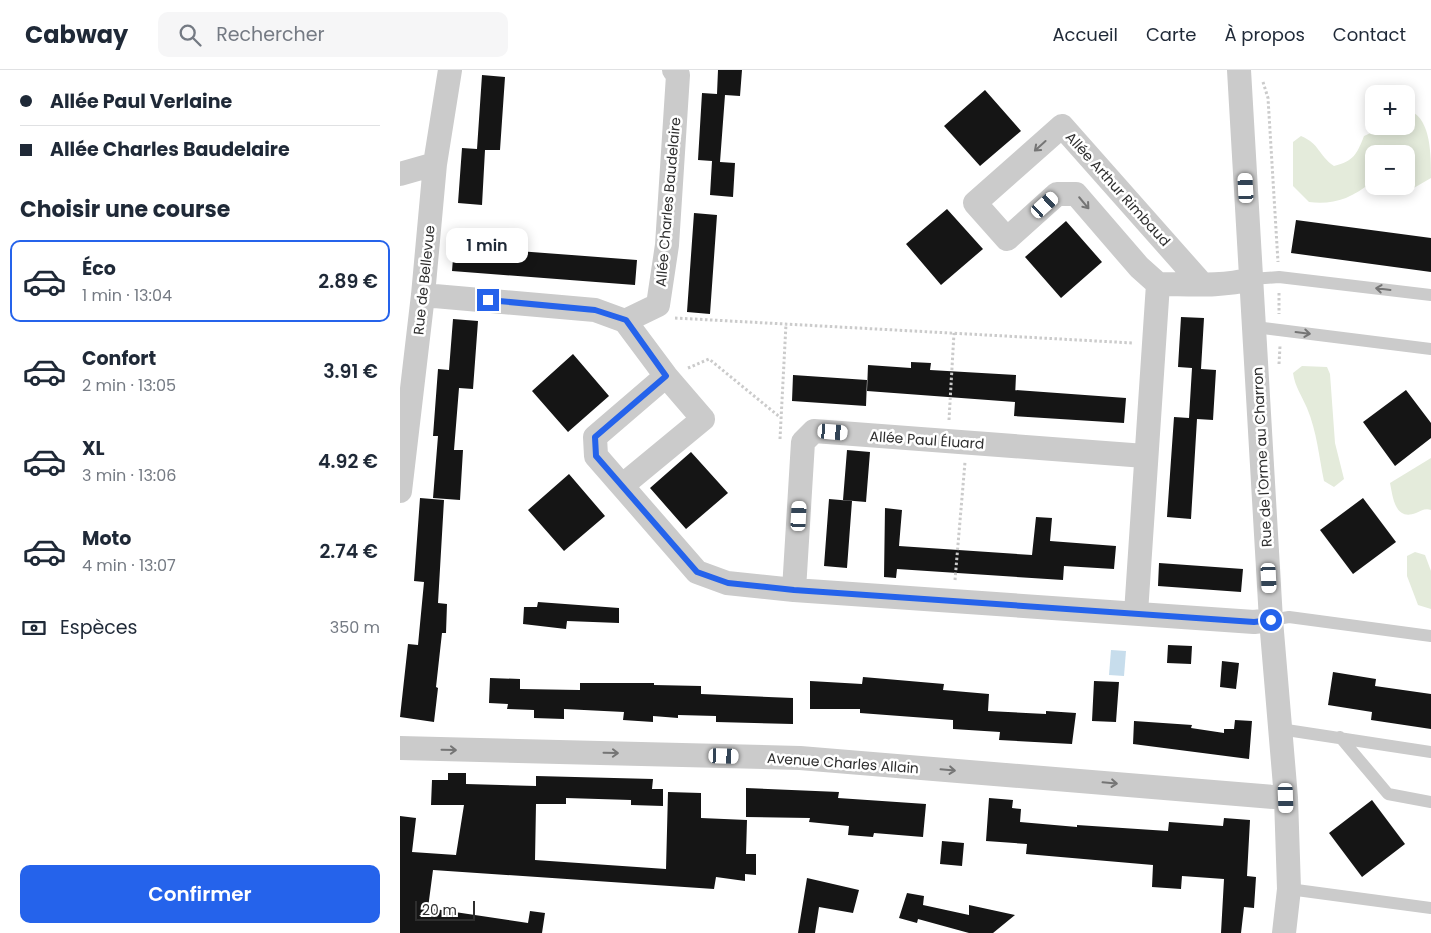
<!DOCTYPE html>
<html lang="fr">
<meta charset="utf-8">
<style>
body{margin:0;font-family:Poppins,sans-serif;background:#f6f6f7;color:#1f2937;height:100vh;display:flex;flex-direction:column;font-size:19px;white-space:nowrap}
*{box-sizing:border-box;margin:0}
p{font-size:16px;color:#747a83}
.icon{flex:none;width:28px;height:28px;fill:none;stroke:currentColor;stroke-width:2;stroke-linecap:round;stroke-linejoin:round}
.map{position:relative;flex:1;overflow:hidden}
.details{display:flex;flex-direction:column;background:#fff;width:400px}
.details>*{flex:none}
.top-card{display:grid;align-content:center;height:110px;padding:0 20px;background:#fff}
.controls{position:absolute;left:965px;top:15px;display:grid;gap:10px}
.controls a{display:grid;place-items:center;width:50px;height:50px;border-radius:10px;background:#fff;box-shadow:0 2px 12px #0003;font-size:25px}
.scale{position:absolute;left:15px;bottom:12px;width:60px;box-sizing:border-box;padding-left:5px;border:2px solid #2e2e2e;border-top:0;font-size:14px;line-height:18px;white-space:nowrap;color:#2e2e2e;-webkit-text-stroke:4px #fff;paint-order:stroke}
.end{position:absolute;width:22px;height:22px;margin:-11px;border:6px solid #2563eb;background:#fff;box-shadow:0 0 0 2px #fff}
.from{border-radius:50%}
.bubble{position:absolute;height:35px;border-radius:10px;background:#fff;box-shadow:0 2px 12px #0003;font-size:16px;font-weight:600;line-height:35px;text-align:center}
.car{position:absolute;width:15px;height:30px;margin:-15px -8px;border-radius:6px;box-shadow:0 0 4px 1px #0007;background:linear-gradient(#fff 24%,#345 0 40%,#fff 0 76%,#345 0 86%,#fff 0)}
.top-card b{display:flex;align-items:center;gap:18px;height:48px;font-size:19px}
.top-card b+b{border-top:1px solid #e0e1e3}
.top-card i{width:12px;height:12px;background:#1f2937}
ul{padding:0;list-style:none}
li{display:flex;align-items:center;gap:15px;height:82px;margin:0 10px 8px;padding:0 10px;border:2px solid transparent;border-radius:10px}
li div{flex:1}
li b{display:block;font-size:19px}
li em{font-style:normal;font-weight:600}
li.active{border-color:#2563eb}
li>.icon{width:45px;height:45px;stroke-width:1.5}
h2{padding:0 20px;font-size:22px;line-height:60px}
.pay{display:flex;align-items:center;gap:12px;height:55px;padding:0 20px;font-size:19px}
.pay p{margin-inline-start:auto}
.action{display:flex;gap:10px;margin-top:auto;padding:10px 20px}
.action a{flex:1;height:58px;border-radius:10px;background:#2563eb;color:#fff;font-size:20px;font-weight:600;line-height:58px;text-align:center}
header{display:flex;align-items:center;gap:30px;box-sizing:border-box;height:70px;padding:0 25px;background:#fff;border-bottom:1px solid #e0e1e3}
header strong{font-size:24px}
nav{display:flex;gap:28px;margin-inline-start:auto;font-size:18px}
.search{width:350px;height:45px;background:#f6f6f7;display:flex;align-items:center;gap:12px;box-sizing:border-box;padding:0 18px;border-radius:10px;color:#747a83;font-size:19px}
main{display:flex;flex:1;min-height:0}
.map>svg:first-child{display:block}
.green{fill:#e4ebdb}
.water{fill:#c7ddec}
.building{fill:#151515}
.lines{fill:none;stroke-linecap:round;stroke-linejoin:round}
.path{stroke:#cbcbcb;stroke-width:3;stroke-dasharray:2.5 2.5;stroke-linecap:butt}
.service{stroke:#cbcbcb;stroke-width:12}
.minor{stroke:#cbcbcb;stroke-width:24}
.oneway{stroke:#757575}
.route{stroke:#2563eb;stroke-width:6}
.labels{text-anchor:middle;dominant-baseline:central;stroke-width:5;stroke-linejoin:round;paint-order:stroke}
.street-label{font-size:14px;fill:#2e2e2e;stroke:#fff}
</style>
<header>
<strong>Cabway</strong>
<div class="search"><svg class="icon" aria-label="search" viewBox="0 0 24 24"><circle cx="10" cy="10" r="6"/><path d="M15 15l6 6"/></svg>Rechercher</div>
<nav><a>Accueil</a><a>Carte</a><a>À propos</a><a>Contact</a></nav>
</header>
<main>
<section class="details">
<div class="top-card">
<b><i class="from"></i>Allée Paul Verlaine</b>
<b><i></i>Allée Charles Baudelaire</b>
</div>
<h2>Choisir une course</h2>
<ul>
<li class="active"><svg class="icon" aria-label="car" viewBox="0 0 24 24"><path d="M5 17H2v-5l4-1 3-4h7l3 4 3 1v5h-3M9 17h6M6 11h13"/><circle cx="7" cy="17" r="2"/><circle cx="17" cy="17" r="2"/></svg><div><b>Éco</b><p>1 min · 13:04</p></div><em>2.89 €</em></li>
<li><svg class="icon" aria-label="car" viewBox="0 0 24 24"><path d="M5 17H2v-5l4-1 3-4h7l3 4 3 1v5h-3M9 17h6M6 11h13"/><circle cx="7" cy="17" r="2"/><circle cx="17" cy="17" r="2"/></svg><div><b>Confort</b><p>2 min · 13:05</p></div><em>3.91 €</em></li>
<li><svg class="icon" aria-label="car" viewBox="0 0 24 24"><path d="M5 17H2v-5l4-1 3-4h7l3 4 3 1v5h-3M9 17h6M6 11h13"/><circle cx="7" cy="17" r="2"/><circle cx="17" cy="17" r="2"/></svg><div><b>XL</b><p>3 min · 13:06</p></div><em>4.92 €</em></li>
<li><svg class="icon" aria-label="car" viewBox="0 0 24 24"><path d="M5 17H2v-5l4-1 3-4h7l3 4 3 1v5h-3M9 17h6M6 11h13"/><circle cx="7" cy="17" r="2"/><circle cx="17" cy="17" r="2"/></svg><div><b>Moto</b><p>4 min · 13:07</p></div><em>2.74 €</em></li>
</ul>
<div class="pay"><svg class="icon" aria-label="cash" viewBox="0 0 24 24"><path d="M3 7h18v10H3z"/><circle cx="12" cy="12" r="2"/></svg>Espèces<p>350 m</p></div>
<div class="action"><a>Confirmer</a></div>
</section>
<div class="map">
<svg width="1031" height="863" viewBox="0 0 1031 863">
<rect width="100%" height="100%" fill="#fff"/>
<path class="green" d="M1011,41C1031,51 1031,84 1031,108L1012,119L983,116H1006V84H974V114L970,113C951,129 932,135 909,132L893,116V72L901,66C920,74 918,85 934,96C954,91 957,84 964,66L986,56H1006V44Z
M902,296L927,297L930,304L935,373L944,409L934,417L924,411C919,387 917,362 907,338C902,326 895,317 893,303Z
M1031,388V440C1025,438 1021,441 1016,443C995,451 993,428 990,413Z
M1015,482L1025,485L1031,501V539L1018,535L1007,506V486Z"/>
<path class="water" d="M711,580L726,581L724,606L709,605Z"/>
<path class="building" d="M318,0H342L340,26L325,25L320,92L335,93L333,127L310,125L312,91L298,90L302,23L317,24Z
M82,5L105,7L100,80H85L82,135L58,133L62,78L77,79Z
M585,20L621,61L580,96L544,56Z
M547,139L583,179L541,215L506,174Z
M294,143L317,145L310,244L287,242Z
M896,150L1031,168V202L891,183Z
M666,151L702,192L661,228L625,187Z
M54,176L237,190L235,215L52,201Z
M781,247L804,248L801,299L816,300L813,350L797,349L791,449L767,447L774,347L789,348L792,298L778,297Z
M53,249L78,251L73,319L59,318L54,380H63L60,430L33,428L38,366H33L38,299L49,300Z
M173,284L209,326L168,362L132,321Z
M511,292L531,293L530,300L616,305L615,327V320L726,328L724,353L614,346L615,332L467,321L468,295L511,298Z
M393,305L467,310L466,336L392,331Z
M1006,320L1031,353V368L995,396L963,352Z
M447,380L470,382L466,432L443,430Z
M291,382L328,423L286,459L250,418Z
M169,404L205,446L164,481L128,440Z
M20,428L44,430L38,533L47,534L46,563H42L36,617L38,618L34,652L0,647L8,574L18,575L24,512L14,511Z
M963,428L996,472L953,504L920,460Z
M429,429L452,431L447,498L424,496Z
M485,438L502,440L499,476L632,485L636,447L652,448L650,471L716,476L714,499L664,496L663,510L497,499L496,508L484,507Z
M759,493L843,499L841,522L758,516Z
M138,532L219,538V553L167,551L166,559L123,554L124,537H137Z
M768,575L792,576L791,594L767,593Z
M822,591L839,593L836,619L820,617Z
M933,602L976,609L975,616L1031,624V659L971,650L972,642L928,635Z
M463,607L544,614L543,620L589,624L588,641L646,644V641L676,643L672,674L599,670L600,662L553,659V650L460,643V639H410V611L462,614Z
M90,608L120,609V619L180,620V613H254V615L301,616V624L393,628V654L316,652V646L278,645V648L253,646V652L223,650L224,642L164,639V649L134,648V640L107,639L108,634L89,633Z
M694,611L719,612L716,652L692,651Z
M835,650L852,651L849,689L733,674L734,651L792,655L791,658L824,663V659H834Z
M48,703H66V714L136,716V706L253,709L252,719H263V736L231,735V730L166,728V734H136L135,790L266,799L268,722L301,723V748L347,750L346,784H356V805L345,804V811L316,807L314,819L33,800L28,838L128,853L130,841L145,843L142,863H0V746L16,748L12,782L56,785L64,735H31L32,710H48Z
M346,718L439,722L438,728L526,734L523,767L474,763L473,767L448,765L449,756L409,752L410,748L346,747Z
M589,728L613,730L612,738L621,739L620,752L677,757V755L768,761L769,752L823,756L824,748L850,750L847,806L856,807L854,838L844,837L841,863H821L824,809L782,806L781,819L752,817L753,795L626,784L627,774L586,771Z
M972,730L1005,774L962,807L929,763Z
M542,771L564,773L562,796L540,794Z
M407,808L459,820L453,843L419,837L415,863H398Z
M507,823L524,826L523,835L569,845V835L615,845L593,863H569L518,849L517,853L499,848Z"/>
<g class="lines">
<path class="path" d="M863,12L868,28L878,192
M879,223V244
M275,248L733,273
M879,294L880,276
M288,298L309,289L381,348
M549,350L554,263
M380,369L386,254
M555,510L565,392"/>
<path class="service" d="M851,209L879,207L1031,225
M855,257L1031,279
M871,550L889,547L1031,566
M880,659L1031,682
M940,667L988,724L1031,732
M889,819L1031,838"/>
<path class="minor" d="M839,0L871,550L886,728L889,819L884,863
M0,104L35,94
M802,214L662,56L575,133L607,169L657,124H676L739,197L758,214C789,214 821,217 851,209
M23,225L195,240L225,251L258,235L267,175L278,5L274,0
M266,306L195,367L196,386L297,502L327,513L394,520L854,552L871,550
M223,415L303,349L266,306L225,251
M0,421L23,225L35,94L50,0
M394,520L403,372L414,361L745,386
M736,543L758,214
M0,678L400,688L886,728"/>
</g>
<defs><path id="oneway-shaft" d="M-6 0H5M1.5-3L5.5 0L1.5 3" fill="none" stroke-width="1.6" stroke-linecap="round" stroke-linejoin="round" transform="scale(1.25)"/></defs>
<g class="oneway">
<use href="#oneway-shaft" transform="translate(640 76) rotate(138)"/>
<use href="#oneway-shaft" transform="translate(684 133) rotate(50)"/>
<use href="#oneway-shaft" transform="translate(983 219) rotate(-173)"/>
<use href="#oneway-shaft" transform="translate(903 263) rotate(7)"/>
<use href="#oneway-shaft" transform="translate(49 680) rotate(1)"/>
<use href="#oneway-shaft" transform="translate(211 683) rotate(1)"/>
<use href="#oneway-shaft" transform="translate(548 700) rotate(5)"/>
<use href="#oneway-shaft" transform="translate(710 713) rotate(5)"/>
</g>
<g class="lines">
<path class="route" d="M88,230L195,240L226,250L266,306L195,367L196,386L297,502L328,513L394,520L854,552L871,550"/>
</g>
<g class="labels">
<g class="street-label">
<text transform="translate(718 119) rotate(48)">Allée Arthur Rimbaud</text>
<text transform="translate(268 132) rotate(-85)">Allée Charles Baudelaire</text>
<text transform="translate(24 210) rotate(-84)">Rue de Bellevue</text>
<text transform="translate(527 370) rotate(4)">Allée Paul Éluard</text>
<text transform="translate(862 387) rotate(-93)">Rue de l'Orme au Charron</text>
<text transform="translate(443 693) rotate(4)">Avenue Charles Allain</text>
</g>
</g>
</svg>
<div class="controls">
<a>+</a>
<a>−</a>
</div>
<div class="scale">20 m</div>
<i class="end from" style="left:871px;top:550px"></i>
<i class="end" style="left:88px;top:230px"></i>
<div class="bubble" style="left:46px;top:158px;width:82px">1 min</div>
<i class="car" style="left:846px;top:118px;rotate:357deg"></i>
<i class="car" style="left:645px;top:135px;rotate:48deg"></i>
<i class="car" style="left:433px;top:362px;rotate:95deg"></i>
<i class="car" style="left:399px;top:446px;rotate:3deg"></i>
<i class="car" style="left:869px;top:508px;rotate:177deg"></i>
<i class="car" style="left:324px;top:686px;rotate:92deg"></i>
<i class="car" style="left:886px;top:728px;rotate:178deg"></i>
</div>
</main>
